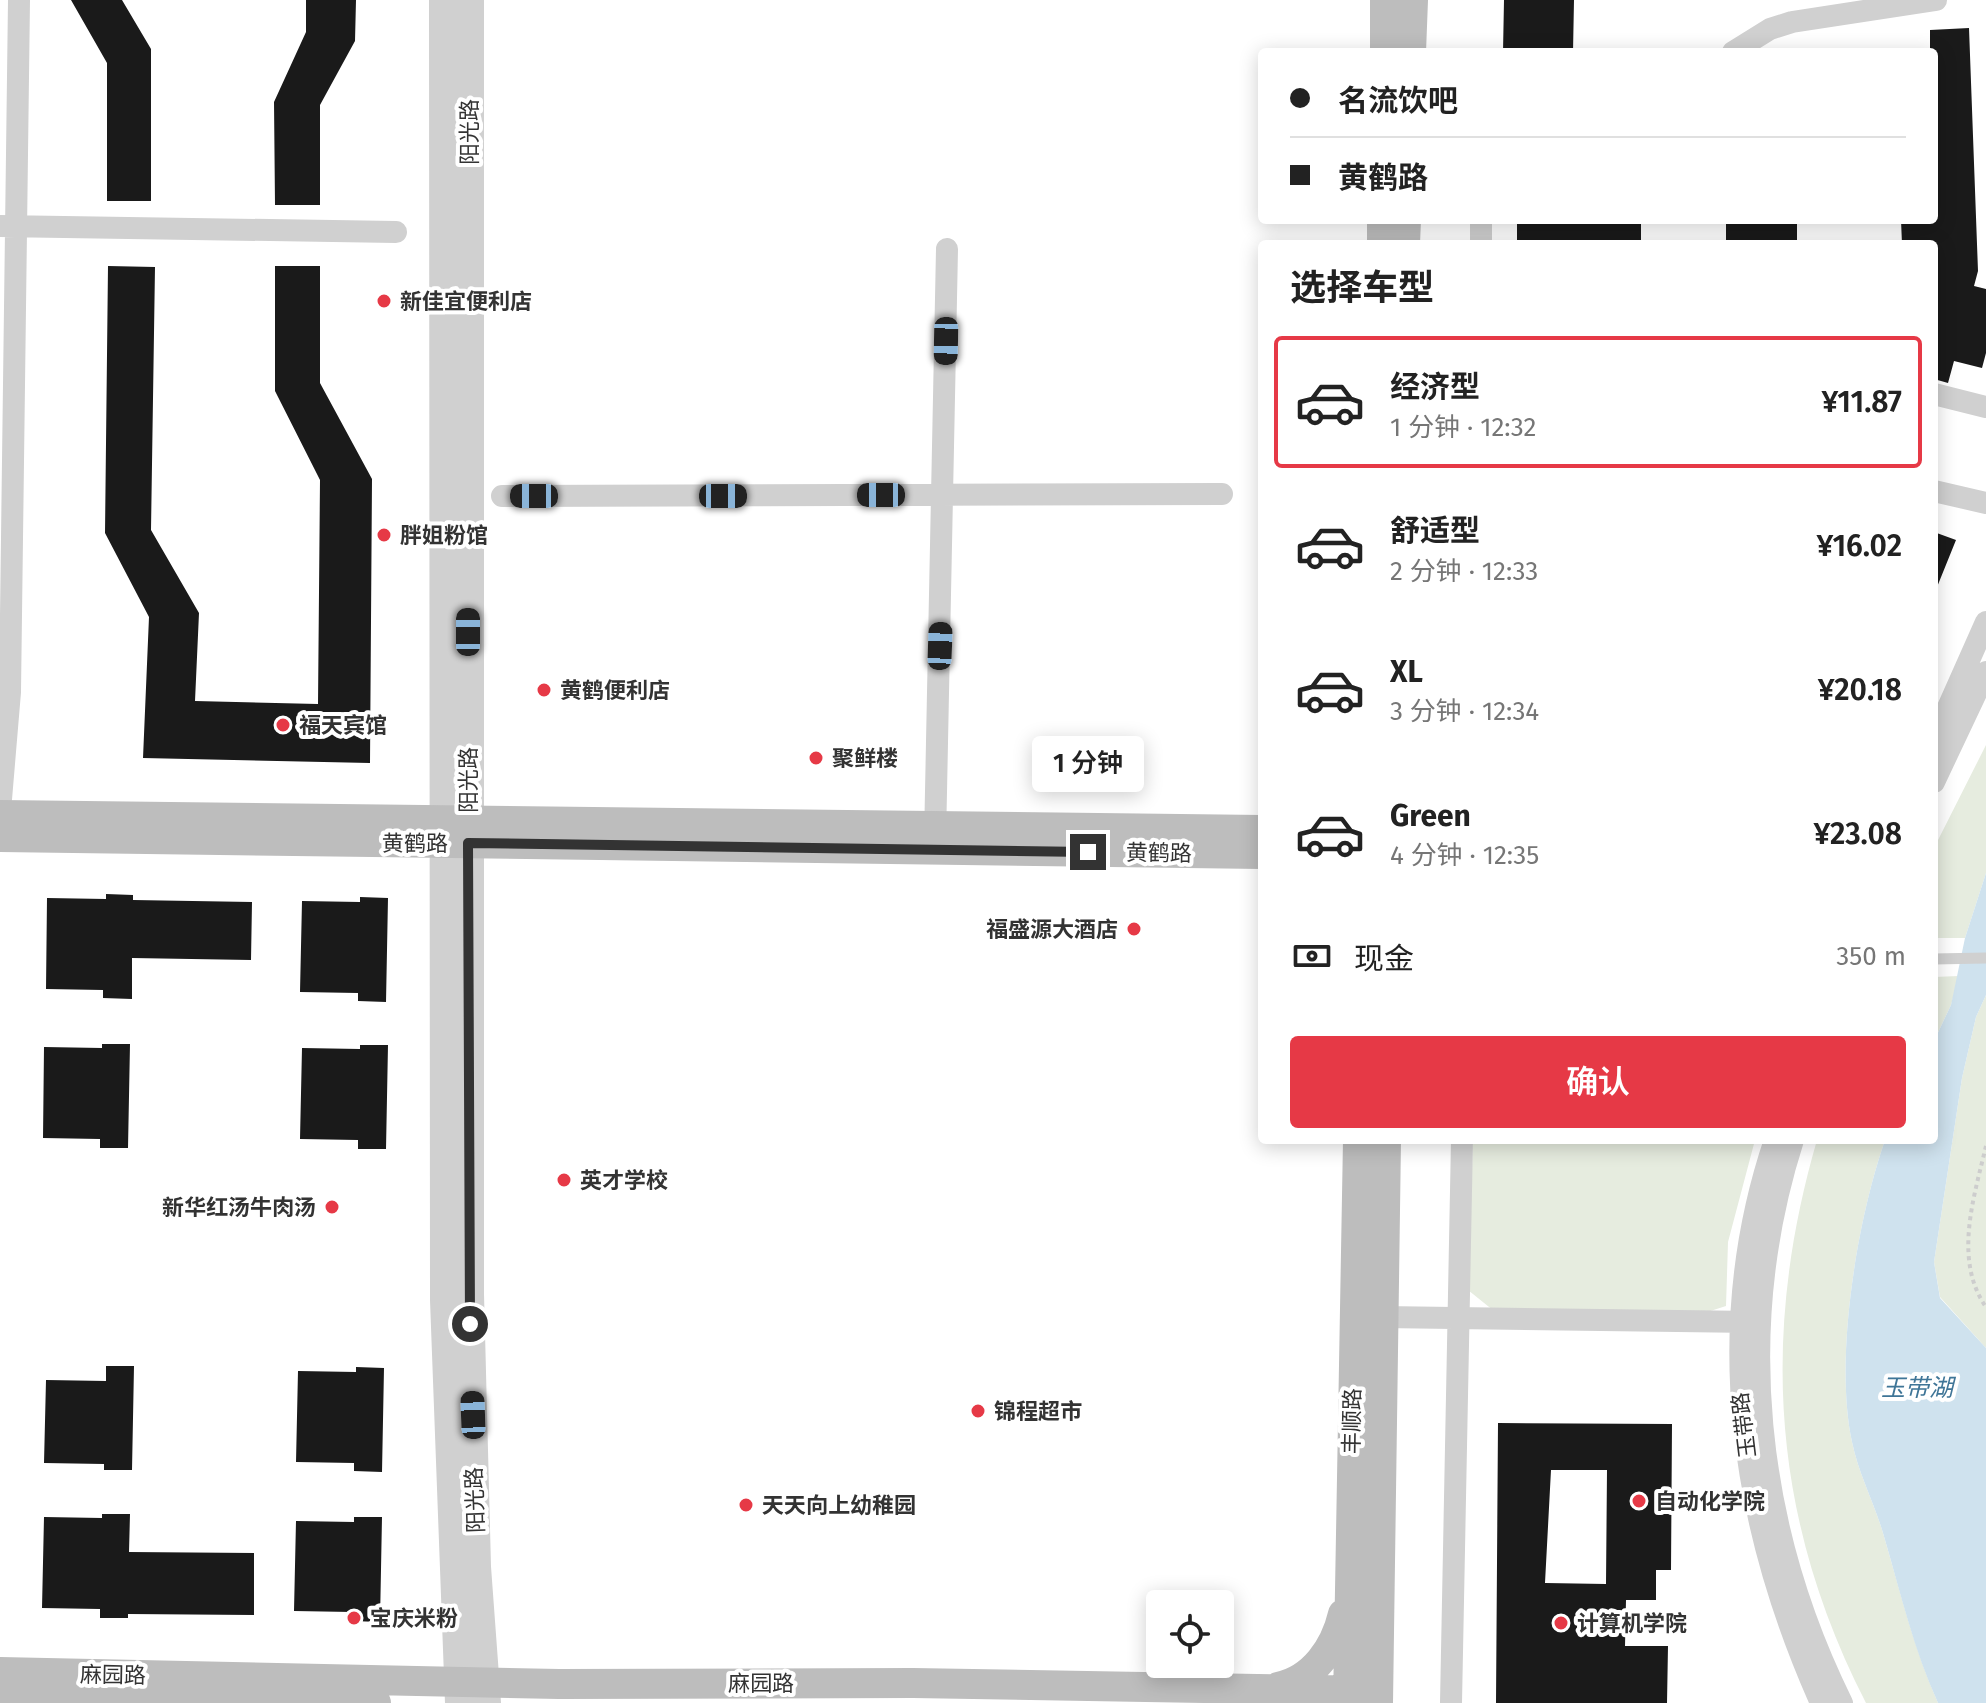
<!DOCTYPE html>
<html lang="zh">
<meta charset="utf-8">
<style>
body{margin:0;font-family:"Fira Sans","Noto Sans SC",sans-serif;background:#f2f2f2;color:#222;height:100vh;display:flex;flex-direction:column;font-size:30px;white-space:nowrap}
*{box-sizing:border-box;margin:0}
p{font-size:26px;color:#767676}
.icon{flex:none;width:44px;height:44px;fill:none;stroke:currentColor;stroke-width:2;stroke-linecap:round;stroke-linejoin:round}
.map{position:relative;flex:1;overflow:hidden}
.details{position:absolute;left:1258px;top:240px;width:680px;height:904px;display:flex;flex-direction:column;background:#fff;border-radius:8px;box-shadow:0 4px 20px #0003}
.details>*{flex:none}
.hud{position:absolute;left:1258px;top:48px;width:680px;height:176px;border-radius:8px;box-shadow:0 4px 20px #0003;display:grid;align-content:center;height:176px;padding:0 32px;background:#fff}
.fabs{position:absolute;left:1146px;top:1590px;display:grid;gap:16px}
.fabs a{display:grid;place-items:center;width:88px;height:88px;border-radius:8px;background:#fff;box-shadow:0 4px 20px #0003;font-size:40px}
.end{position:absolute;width:36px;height:36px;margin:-18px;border:10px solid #333;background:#fff;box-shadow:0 0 0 4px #fff}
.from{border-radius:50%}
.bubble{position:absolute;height:56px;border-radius:8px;background:#fff;box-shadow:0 4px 20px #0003;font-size:26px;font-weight:600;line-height:56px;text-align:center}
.car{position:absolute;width:24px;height:48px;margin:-24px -12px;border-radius:10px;box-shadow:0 0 6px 2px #0007;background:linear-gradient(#222 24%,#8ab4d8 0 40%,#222 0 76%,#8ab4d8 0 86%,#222 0)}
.hud b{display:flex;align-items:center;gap:28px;height:76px;font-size:30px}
.hud b+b{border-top:2px solid #e0e0e0}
.hud i{width:20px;height:20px;background:#222}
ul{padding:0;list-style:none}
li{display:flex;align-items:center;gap:24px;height:132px;margin:0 16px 12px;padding:0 16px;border:4px solid transparent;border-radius:8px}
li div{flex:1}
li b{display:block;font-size:30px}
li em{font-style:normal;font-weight:600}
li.current{border-color:#e63946}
li>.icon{width:72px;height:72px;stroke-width:1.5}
h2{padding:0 32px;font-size:36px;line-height:96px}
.pay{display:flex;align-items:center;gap:20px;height:88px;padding:0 32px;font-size:30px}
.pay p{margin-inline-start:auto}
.action{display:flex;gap:16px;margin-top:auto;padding:16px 32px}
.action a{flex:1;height:92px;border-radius:8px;background:#e63946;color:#fff;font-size:32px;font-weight:600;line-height:92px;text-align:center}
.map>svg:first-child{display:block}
.green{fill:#e6ecdf}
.water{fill:#cfe2ee}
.building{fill:#1a1a1a;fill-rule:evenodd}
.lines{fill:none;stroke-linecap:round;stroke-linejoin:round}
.path{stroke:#cdcdcd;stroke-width:4;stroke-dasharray:4 4;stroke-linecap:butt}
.service{stroke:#d0d0d0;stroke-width:11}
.minor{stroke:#d0d0d0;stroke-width:22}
.tertiary{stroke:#d0d0d0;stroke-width:28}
.secondary{stroke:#bdbdbd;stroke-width:30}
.route{stroke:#333;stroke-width:10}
.poi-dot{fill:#e63946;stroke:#fff;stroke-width:3}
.labels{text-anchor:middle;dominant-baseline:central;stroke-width:8;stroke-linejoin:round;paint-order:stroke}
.street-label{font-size:22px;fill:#333;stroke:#fff}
.poi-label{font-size:22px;font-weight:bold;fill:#333;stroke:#fff;text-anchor:start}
.water-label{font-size:24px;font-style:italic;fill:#3f7597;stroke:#fff}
</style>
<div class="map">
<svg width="1986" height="1703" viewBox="0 0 1986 1703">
<rect width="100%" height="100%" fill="#fff"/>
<path class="green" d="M1986,745V873L1965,938H1934V848Z
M1959,976L1951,1005L1934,1041V977Z
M1986,995V1348L1940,1297L1934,1262L1962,1078L1976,1017Z
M1473,1140H1755L1728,1242L1726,1306L1701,1314L1494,1311L1468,1290Z
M1817,1140H1885C1857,1221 1834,1358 1852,1442C1859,1476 1876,1506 1885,1540C1901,1595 1915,1651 1938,1703H1866C1772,1520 1760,1336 1817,1140Z"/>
<path class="water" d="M1986,873V995L1976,1017L1962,1078L1934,1262L1940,1298L1986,1348V1703H1938C1914,1650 1901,1595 1885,1540C1876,1506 1859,1476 1852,1442C1834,1358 1857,1221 1885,1140H1934V1041L1951,1005L1965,938Z"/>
<path class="building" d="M71,0H122L151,49V201H107V63Z
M306,0H356L355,41L320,105V205H275L274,102L306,32Z
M1504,0H1574L1573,52H1503Z
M1969,28L1978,271L1974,286L1986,289V353L1982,368L1954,361L1948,383L1934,379V244H1902L1901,220H1934V52H1930V30Z
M1517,220H1641V244H1517Z
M1726,220H1797V244H1726Z
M108,266L155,267L151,530L199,613L195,701L318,704L320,480L275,391V266H320V383L372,479L370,763L143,758L149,617L105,533Z
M1934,532L1956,540L1935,592L1934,591Z
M106,894L133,895V900L252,902L251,960L132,958V999L103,998V990L46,989L47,898L106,899Z
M360,897L388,898L386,1002L358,1001V993L300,992L302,901L360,902Z
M102,1044H130L128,1148H100V1139L43,1138L44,1047L102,1048Z
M360,1045H388L386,1149H358V1140L300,1139L302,1048L360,1049Z
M106,1366H134L132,1470H104V1464L44,1463L46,1380L106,1381Z
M356,1367L384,1368L382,1472L354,1471V1463L296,1462L298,1371L356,1372Z
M1498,1423L1672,1424L1671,1570H1656V1600H1626L1625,1646H1668L1667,1703H1496ZM1551,1470H1607L1606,1584L1545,1583Z
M102,1514H130L129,1552L254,1553V1615L128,1614V1618H100V1609L42,1608L44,1517L102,1518Z
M354,1517H382L380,1622L352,1621V1612L294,1611L296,1521L354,1522Z"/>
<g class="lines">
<path class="path" d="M1986,1146C1974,1197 1953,1260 1986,1307"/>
<path class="service" d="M1934,959L1986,958"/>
<path class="minor" d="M1733,52L1770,29L1792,22L1936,0
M0,226L396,232
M1481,244V220
M1934,394L1986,407
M1934,491L1986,503
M502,496L1222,494
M1934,739L1986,622
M1934,782L1986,672
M0,811L10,692L19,0
M935,841L947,249
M1775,1140C1711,1329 1741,1524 1821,1703
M1793,1140C1733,1328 1755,1527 1842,1703
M1382,1317L1754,1322
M1451,1703L1462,1140"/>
<path class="tertiary" d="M443,0L444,1300L459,1703
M470,0V1294L477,1567L487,1703"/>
<path class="secondary" d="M1385,0V52
M1411,52L1413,0
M1382,244V220
M1405,244L1406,220
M0,815L1262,830
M0,837L1262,854
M0,1672L559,1684L913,1683L1378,1691
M1278,1687C1313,1680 1335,1648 1343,1614
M0,1697L376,1703
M1348,1703L1358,1140
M1378,1703L1386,1140"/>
</g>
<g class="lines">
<path class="route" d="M470,1324L468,843L1088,852"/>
</g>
<g class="poi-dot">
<circle cx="384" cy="301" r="8"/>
<circle cx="384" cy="535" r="8"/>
<circle cx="544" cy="690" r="8"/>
<circle cx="283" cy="725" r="8"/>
<circle cx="816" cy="758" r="8"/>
<circle cx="1134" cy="929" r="8"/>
<circle cx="564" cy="1180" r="8"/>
<circle cx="332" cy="1207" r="8"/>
<circle cx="978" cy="1411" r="8"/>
<circle cx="1639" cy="1501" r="8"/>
<circle cx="746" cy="1505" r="8"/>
<circle cx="354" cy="1618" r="8"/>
<circle cx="1561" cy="1623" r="8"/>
</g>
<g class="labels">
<g class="street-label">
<text transform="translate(469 132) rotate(-90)">阳光路</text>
<text transform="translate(468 780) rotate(-90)">阳光路</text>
<text x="415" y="843">黄鹤路</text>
<text transform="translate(1159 853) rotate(1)">黄鹤路</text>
<text transform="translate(1352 1421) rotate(-89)">丰顺路</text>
<text transform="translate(1744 1425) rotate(-97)">玉带路</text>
<text transform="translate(475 1500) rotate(-92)">阳光路</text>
<text transform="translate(113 1675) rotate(1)">麻园路</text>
<text x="761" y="1683">麻园路</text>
</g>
<g class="poi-label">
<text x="400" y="301">新佳宜便利店</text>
<text x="400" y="535">胖姐粉馆</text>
<text x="560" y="690">黄鹤便利店</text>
<text x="299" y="725">福天宾馆</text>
<text x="832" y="758">聚鲜楼</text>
<text x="1118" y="929" text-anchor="end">福盛源大酒店</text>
<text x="580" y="1180">英才学校</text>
<text x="316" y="1207" text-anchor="end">新华红汤牛肉汤</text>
<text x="994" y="1411">锦程超市</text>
<text x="1655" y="1501">自动化学院</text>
<text x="762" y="1505">天天向上幼稚园</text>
<text x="370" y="1618">宝庆米粉</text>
<text x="1577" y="1623">计算机学院</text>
</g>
<g class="water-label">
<text x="1917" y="1388">玉带湖</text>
</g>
</g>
</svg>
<div class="fabs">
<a><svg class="icon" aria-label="locate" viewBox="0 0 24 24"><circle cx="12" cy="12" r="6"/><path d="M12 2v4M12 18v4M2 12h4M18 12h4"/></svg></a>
</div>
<i class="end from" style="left:470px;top:1324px"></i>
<i class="end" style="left:1088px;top:852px"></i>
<div class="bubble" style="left:1032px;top:736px;width:112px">1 分钟</div>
<i class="car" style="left:946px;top:341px;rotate:181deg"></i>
<i class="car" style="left:881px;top:495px;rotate:270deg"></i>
<i class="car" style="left:534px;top:496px;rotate:270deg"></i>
<i class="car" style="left:723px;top:496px;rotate:90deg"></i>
<i class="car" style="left:468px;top:632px;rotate:0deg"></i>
<i class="car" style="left:940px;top:646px;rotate:2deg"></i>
<i class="car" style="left:473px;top:1415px;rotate:358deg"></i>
<div class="hud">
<b><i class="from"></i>名流饮吧</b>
<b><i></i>黄鹤路</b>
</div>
<section class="details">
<h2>选择车型</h2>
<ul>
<li class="current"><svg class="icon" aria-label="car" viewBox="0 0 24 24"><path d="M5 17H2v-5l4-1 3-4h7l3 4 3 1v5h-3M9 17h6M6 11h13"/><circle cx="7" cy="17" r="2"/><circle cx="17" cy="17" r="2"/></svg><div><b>经济型</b><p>1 分钟 · 12:32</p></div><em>¥11.87</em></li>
<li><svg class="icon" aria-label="car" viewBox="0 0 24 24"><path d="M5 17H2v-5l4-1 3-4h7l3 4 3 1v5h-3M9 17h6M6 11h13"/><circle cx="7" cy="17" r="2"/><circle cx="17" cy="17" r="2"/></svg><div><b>舒适型</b><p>2 分钟 · 12:33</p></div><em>¥16.02</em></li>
<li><svg class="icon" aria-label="car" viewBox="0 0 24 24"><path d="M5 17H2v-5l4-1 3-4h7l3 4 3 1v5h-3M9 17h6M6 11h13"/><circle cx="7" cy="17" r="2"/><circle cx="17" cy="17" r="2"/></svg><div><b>XL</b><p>3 分钟 · 12:34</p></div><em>¥20.18</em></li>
<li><svg class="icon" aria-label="car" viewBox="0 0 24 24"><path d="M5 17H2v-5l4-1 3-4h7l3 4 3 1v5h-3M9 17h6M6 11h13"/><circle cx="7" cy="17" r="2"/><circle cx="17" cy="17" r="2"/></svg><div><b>Green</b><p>4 分钟 · 12:35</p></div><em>¥23.08</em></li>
</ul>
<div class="pay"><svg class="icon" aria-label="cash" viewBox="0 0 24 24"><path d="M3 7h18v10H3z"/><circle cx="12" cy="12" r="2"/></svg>现金<p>350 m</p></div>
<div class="action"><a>确认</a></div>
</section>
</div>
